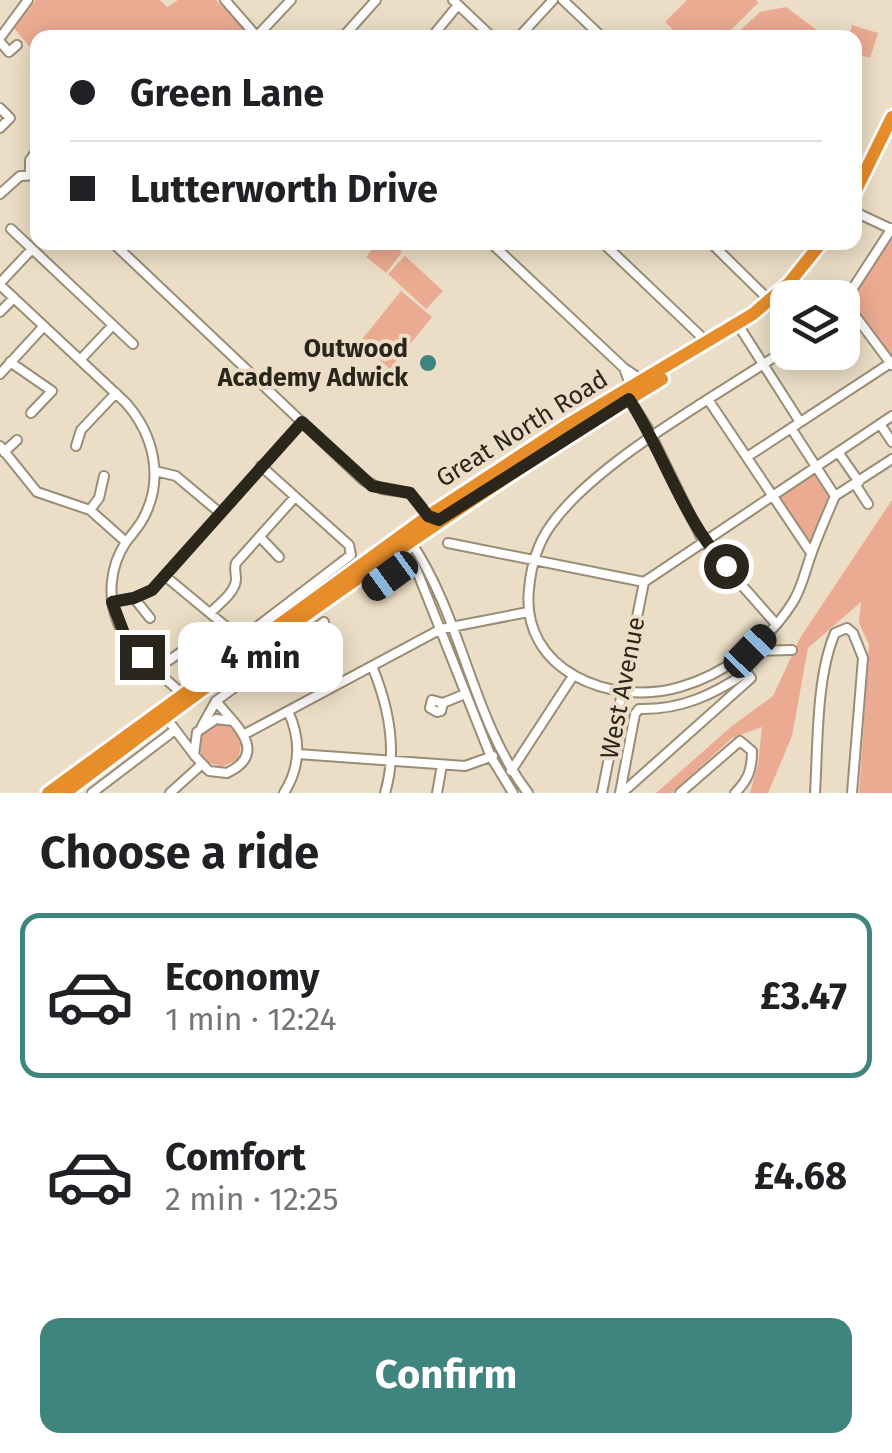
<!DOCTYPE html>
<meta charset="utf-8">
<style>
body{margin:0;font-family:"Fira Sans",sans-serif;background:#f6f6f6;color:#202124;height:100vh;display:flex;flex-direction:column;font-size:38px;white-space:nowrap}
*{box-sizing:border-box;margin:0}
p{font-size:32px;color:#757577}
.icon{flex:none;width:55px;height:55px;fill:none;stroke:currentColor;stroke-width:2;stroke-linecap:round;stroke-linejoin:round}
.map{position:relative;height:793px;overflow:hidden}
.panel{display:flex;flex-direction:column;background:#fff;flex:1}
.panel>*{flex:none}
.hud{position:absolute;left:30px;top:30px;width:832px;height:220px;border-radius:20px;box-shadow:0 5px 25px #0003;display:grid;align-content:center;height:220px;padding:0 40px;background:#fff}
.tools{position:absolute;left:770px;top:280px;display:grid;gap:20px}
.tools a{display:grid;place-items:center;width:90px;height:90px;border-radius:20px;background:#fff;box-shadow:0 5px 25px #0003;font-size:50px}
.end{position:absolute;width:45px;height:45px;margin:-22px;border:12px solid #2a261c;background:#fff;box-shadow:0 0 0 5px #fff}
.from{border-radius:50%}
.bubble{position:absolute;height:70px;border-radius:20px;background:#fff;box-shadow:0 5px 25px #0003;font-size:32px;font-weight:700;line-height:70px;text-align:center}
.car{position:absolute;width:30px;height:60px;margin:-30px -15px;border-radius:12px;box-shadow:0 0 8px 2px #0007;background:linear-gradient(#222 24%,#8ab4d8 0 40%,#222 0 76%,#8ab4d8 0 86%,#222 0)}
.hud b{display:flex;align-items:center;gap:35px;height:95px;font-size:38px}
.hud b+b{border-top:2px solid #e0e0e0}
.hud i{width:25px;height:25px;background:#202124}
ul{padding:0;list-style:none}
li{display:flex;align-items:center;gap:30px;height:165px;margin:0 20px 15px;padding:0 20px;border:5px solid transparent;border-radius:20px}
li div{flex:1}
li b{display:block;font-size:38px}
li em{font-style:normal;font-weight:700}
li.on{border-color:#3f857f}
li>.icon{width:90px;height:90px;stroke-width:1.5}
h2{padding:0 40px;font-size:45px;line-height:120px}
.primary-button{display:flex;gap:20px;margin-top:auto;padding:20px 40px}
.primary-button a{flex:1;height:115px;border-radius:20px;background:#3f857f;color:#fff;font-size:40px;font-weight:700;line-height:115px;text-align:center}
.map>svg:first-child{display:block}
.green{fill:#ebab92}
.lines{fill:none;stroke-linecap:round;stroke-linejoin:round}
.minor-casing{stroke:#998d76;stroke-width:12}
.highway-casing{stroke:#fff;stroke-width:18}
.minor{stroke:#fff;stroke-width:8}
.highway{stroke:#e78d2a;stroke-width:12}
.route{stroke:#2a261c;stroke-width:12}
.poi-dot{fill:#3f857f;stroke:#ecdec6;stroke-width:4}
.labels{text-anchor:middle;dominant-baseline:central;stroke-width:8;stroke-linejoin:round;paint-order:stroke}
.poi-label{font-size:25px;font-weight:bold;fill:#2a261c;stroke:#ecdec6;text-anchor:end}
.street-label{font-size:25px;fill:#2a261c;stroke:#ecdec6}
</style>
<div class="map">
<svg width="892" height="793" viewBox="0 0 892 793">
<rect width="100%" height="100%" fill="#ecdec6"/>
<path class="green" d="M36,0H160L167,7L178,0H216L251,37L38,38L37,56L14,28Z
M687,0H756L758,3L724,37H681L665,22Z
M786,7L826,37H733L760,12Z
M852,25L878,33L870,58L855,53V38L849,37Z
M892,236V362L853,305V296Z
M377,243H390L402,252L386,273L366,257Z
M405,256L443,291L426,309L388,274Z
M401,291L432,317L390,369L359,343Z
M814,472L830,497L815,538L808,543L778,496Z
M892,500V793H859L869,645L859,623L861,602L808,648L792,736L768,793H750L758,764L762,727L732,738L672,793H656L732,726L773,696L800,638Z
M217,723L233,728L242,742L238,759L222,767L204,761L198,746L203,731Z"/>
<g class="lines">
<defs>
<path id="minor" d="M225,0L258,38
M453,0L493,38
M563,0L603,38
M257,36L291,0
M0,38L28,0
M342,38L376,0
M431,38L458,5
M518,38L553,0
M0,42L9,52L17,45
M0,108L10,118L0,128
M30,174V160L38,149
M0,194L20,176L38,175
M855,212L891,229
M11,229L133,344
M112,242L363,480L382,489L410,493L429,516
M490,242L624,368L642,380
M602,242L708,343
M710,242L775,306
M0,283L32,249
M0,285L126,403C154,435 164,478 144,517C139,527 132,534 126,542C110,566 107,597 118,623C130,654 163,674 185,697
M845,302L892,365
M842,305L892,228
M0,312L14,298
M742,331L800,422
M788,348C719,395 597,460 551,525C537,544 531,567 529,589C520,671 612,707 680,687C725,674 768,642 793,602C802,588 806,568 812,552C819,533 827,515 835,496
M80,360L113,325
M10,362L52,391L31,413
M624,368L631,387L629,399L647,427L703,541L776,624
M0,374L44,326
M709,401L811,553
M880,424L892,442
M791,428L835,496
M0,446L37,492L90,510L126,542
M76,446L81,430L116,393
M4,452L17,440
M838,452L859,482
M747,457L892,362
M155,471L176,476L219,512
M855,484L868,504
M835,496L892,459
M90,510L99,498L104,476
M260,537L279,557
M410,541C463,618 471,718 528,793
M448,543L644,582
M165,576L241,639L351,555L349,545L261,466
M644,582L892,416
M373,588L407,563L415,566L491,757L513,793
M134,598L150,618
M112,602L134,598L152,590L302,422
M210,613C218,605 236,592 236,579C236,574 234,568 236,563L295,497
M749,651L792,650
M372,666C389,707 398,750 385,793
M156,669L196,642
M127,674L143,657
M216,701C233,723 271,752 227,773L209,771L194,755L197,732L216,719L232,721
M443,703L432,700L430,708L437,712L441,711L443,703L465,694
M164,715L192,752
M202,726L216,701L324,622
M245,734L441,629L528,612
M298,754L465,766L493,756
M511,771L573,676
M92,793L175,730
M170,793L201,765
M284,793C301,766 301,739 288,711
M437,793L442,765
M602,793L644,582
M620,793L635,714L639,709C681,710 713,695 747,672
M622,793L751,678L746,671
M680,793L740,741L752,751C752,770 748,780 735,793
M815,793C818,745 816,677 835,633L847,628L853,633L863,658L852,793"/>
<path id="highway" d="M855,192L892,117
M48,793L428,516L567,425L753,314L789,283L822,242
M65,793C258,646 455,505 662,379"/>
</defs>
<use href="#minor" class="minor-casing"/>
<use href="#highway" class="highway-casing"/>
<use href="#minor" class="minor"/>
<use href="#highway" class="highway"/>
</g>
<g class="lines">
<path class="route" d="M142,657L125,636L112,602L134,598L152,590L302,422L372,486L410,493L428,516L439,520L629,399C664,453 682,518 726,566"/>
</g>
<circle class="poi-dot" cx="428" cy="363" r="10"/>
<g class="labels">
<g class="poi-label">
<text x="408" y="349">Outwood<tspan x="408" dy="29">Academy Adwick</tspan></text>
</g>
<g class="street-label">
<text transform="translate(522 429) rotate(-32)">Great North Road</text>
<text transform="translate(623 688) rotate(-79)">West Avenue</text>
</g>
</g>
</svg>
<div class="tools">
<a><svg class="icon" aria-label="layers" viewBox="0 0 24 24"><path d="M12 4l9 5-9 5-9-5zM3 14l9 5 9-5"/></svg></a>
</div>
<i class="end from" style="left:726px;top:566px"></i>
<i class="end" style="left:142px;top:657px"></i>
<div class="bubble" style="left:178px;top:622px;width:165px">4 min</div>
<i class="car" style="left:390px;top:576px;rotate:234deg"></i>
<i class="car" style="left:750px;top:651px;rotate:44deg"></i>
<div class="hud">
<b><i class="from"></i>Green Lane</b>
<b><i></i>Lutterworth Drive</b>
</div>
</div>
<section class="panel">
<h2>Choose a ride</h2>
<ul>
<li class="on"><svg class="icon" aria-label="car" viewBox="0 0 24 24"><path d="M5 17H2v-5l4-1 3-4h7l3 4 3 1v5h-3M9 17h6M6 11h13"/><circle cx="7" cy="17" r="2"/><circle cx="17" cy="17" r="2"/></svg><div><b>Economy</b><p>1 min · 12:24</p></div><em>£3.47</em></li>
<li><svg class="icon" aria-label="car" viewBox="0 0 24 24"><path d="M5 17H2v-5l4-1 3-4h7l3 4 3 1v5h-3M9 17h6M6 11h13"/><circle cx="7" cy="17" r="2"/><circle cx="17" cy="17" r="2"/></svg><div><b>Comfort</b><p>2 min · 12:25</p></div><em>£4.68</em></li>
</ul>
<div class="primary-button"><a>Confirm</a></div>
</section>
